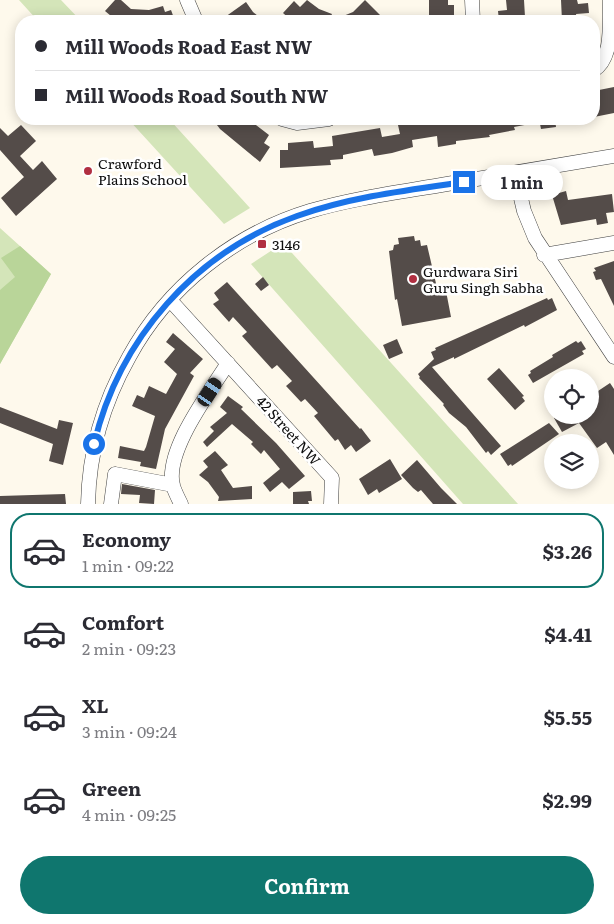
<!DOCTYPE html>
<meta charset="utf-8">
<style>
body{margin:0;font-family:Literata,serif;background:#f7f7f7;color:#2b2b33;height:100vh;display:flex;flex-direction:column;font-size:19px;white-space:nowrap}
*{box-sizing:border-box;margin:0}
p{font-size:16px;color:#7c7c81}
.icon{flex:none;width:28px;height:28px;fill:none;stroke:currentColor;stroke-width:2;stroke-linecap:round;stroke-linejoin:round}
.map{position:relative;height:504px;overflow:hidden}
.sheet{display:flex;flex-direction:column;background:#fff;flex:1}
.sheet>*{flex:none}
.banner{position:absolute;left:15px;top:15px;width:585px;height:110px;border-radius:20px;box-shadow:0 2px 12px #0003;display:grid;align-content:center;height:110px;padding:0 20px;background:#fff}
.buttons{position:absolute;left:544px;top:369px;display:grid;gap:10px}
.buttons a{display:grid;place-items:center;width:55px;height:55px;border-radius:50%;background:#fff;box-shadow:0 2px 12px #0003;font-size:25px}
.end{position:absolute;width:22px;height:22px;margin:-11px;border:6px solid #1a73e8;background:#fff;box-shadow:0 0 0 2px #fff}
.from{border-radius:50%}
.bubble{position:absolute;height:35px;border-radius:18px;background:#fff;box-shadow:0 2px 12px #0003;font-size:16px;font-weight:700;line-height:35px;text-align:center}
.car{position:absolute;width:15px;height:30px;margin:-15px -8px;border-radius:6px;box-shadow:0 0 4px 1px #0007;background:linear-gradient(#222 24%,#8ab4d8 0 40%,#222 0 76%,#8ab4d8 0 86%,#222 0)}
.banner b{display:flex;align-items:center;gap:18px;height:48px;font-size:19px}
.banner b+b{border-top:1px solid #e1e1e2}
.banner i{width:12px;height:12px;background:#2b2b33}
ul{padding:9px 0 0;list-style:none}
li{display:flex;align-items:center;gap:15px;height:75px;margin:0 10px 8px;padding:0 10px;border:2px solid transparent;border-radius:20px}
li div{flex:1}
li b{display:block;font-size:19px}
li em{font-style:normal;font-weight:700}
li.on{border-color:#0f766e}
li>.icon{width:45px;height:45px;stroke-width:1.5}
.button{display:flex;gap:10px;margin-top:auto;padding:10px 20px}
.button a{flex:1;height:58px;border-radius:30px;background:#0f766e;color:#fff;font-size:20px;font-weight:700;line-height:58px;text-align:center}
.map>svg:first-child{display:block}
.green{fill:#d4e5b9}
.forest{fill:#b9d599}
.building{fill:#544c49}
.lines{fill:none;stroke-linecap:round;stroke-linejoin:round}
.minor-casing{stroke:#3f3f3f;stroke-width:15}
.minor{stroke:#fff;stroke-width:14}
.route{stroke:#1a73e8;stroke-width:6}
.poi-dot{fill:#b12f41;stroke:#fff;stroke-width:2}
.labels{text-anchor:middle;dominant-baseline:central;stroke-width:5;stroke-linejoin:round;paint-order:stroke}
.poi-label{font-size:14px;fill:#0c0c0c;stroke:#fff;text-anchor:start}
.street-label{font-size:14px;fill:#0c0c0c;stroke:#fff}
</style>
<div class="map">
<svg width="614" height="504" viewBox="0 0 614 504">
<rect width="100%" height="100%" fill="#fef9ec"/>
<path class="green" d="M19,0H61L81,21H38Z
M128,119H169L250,208L224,224Z
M0,228L51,274L0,364Z
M283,243L518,504H463L251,264Z"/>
<path class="forest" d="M20,246L51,274L0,364V290L15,277L1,258Z"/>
<path class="building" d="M115,0H121L131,9L149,10L163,6L165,12L171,10L175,21H117L105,11Z
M307,0L319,9L332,14L329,21H292L283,13L294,1L300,7Z
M365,0L386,21H331L353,12Z
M429,0H448V5H454V16L443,15L444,21H429Z
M506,0H524L525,17L499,21L498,11L507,10Z
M561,0H577L578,4L588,3L589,13L576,14L577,21H562Z
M246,2L253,12L264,21H229L225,17Z
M614,87V113L594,117V91Z
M223,119H248L269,135L264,143L270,147L260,162L220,129L217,125Z
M436,119H444L445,123L460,119H535V123L514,127L515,130L489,135L490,137L456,141V144L438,147L437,136L412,140L413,147L392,153L374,156L372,149L343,155V159L330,160L331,165L280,168V150H288V143L313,141L314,148L333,146L332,136L380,128L382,137L400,134L398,125Z
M539,119H555L556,127L541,129Z
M21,125L36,141L20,156L33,170L42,161L57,179L16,216L1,198L24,177L0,150V128L8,136Z
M566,191L568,200L612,194L614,212L606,213L608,223L597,225L596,219L561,225L552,195Z
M414,236L415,241L420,240L421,246L427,245L438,292L446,291L451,317L402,326L397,299L395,300L389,251L393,250L394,245L399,244L398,238Z
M614,261V306L601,279L596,280L593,272L596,271L594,268Z
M263,277L269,285L261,291L255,284Z
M227,282L360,429L361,428L371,441L356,452L351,445L345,450L338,439L335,441L314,416L318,413L305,399L301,402L286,386L292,381L277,365L272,369L242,336L247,332L233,317L229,322L213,304L219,300L214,293Z
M547,298L548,300L552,298L557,310L525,327L524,325L454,359V357L432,367L501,446L491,455L488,451L486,453L466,427L449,413L443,405L444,404L419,378L420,377L418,374L434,359L431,352L436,350L435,348Z
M173,333L203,359L190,373L194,376L165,429L156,469L140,466L141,462L118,458L120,446L144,451L146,447L155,416L132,406L137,395L144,398L149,386L166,394L177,374L164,362L175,349L166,342Z
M397,339L403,353L389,359L383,345Z
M576,341L578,343L581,341L586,349L582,351L584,354L533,383L528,375L531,373L530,371L553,357L552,355Z
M499,368L524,396L522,397L525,401L515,410L487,379Z
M610,383L614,389V455L606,442L597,448L579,423L562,432L554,418L558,415H590V385L595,393Z
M228,396L243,407L241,409L276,443L305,476L289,489L282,482L270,492L263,483L280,469L264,450L261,454L251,444L253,442L232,424L207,447L203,442L214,431L210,427L227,413L220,407Z
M0,407L57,429L59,420L73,423L63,465L49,461L53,444L0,423Z
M549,423L559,434L512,466L511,464L508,466L500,454Z
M215,451L228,465L221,470L233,488L252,486V499L218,501L219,497L208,482L199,475L208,467L203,461Z
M390,459L402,479L379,493L377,489L368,495L359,479Z
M417,460L441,488L457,504H433L421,490L418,492L413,488L401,475Z
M122,484L155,490L154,504L139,503L140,495L121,494Z
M311,491L312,501H308L309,504H293V492Z
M65,494L66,504H0V496Z"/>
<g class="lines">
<defs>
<path id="minor" d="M187,0L196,21
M472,0L473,21
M594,70C614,57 609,22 610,0
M282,119L297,123L329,119
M515,173L524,211L535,238L614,357
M544,255L614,243
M170,300L332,478L331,504
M88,504C89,451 103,403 129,357C167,287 234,234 310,211C354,198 401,192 447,184C502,175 558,165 614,156
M111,504L115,474L173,485
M181,504C178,498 175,492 173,486C164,451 210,392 228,363"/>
</defs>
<use href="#minor" class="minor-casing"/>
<use href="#minor" class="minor"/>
</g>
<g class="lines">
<path class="route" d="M94,444C119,339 195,252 297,216C350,197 408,190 464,182"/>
</g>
<g class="poi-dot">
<circle cx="88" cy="171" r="5"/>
<rect x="257" y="239" width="10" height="10" rx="2.5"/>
<circle cx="413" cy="279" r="5"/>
</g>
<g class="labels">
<g class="poi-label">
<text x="98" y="163">Crawford<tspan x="98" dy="16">Plains School</tspan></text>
<text x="272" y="244">3146</text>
<text x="423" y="271">Gurdwara Siri<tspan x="423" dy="16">Guru Singh Sabha</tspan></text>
</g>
<g class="street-label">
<text transform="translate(289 430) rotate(48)">42 Street NW</text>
</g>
</g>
</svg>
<div class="buttons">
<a><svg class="icon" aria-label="locate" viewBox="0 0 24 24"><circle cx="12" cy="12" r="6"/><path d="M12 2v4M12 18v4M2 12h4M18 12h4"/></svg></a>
<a><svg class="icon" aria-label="layers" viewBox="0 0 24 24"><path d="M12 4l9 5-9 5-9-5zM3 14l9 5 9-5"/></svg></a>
</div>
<i class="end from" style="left:94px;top:444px"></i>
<i class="end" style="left:464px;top:182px"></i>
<div class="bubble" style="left:481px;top:165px;width:82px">1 min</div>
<i class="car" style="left:210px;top:392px;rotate:33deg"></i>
<div class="banner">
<b><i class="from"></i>Mill Woods Road East NW</b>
<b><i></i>Mill Woods Road South NW</b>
</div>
</div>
<section class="sheet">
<ul>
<li class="on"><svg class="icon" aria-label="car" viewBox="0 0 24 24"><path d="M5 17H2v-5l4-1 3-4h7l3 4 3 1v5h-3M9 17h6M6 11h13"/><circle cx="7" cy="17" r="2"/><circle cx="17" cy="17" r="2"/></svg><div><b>Economy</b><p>1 min · 09:22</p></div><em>$3.26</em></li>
<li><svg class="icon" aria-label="car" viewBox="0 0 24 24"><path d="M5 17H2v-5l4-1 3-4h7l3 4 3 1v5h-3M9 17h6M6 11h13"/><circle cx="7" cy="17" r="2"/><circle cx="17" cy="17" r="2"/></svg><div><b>Comfort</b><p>2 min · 09:23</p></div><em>$4.41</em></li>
<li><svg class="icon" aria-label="car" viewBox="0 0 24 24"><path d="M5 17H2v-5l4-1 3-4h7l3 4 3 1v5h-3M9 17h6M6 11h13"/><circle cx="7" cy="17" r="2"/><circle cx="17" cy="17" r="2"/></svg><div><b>XL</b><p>3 min · 09:24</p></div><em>$5.55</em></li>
<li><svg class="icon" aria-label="car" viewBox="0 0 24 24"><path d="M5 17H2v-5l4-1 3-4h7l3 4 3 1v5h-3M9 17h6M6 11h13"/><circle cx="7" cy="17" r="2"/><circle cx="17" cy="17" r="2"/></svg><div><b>Green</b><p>4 min · 09:25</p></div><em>$2.99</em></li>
</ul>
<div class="button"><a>Confirm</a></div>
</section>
